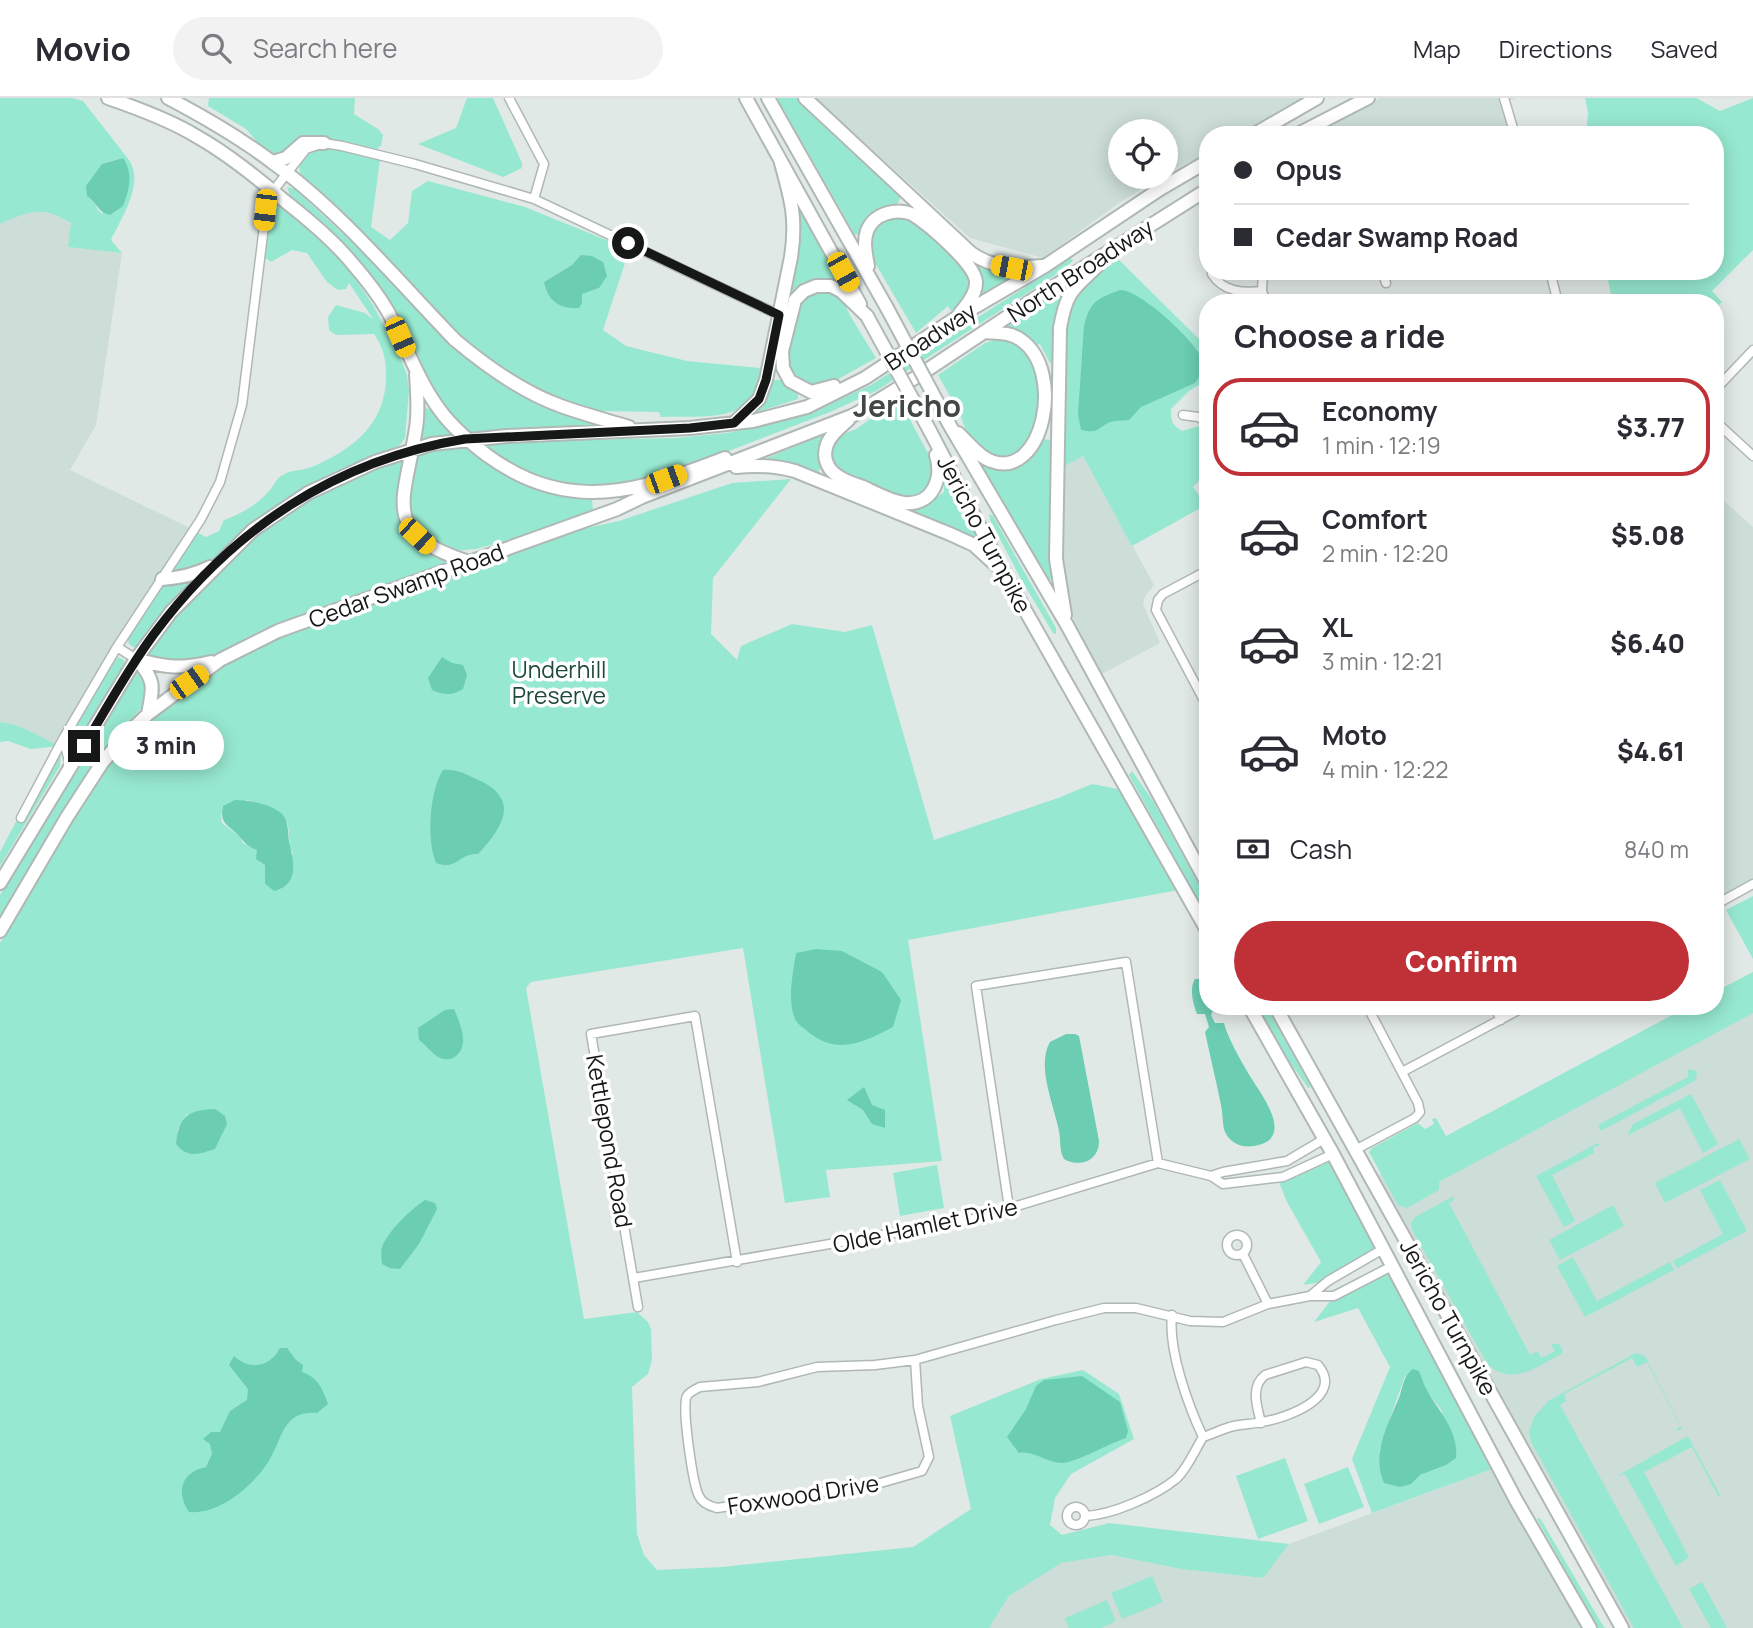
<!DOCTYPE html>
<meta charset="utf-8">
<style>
body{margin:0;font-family:Manrope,sans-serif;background:#f2f2f3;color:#2b2b33;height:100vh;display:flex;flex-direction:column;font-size:26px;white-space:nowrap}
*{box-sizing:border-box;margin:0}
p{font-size:23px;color:#7c7c81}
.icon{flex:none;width:38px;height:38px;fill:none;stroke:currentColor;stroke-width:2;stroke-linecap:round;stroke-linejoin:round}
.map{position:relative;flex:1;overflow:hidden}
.drawer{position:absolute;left:1199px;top:196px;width:525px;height:721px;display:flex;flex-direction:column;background:#fff;border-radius:28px;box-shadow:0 4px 18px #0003}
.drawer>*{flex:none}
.banner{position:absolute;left:1199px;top:28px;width:525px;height:154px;border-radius:28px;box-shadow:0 4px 18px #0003;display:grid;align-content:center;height:154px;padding:0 35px;background:#fff}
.fabs{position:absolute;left:1108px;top:21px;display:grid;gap:14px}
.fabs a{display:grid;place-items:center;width:70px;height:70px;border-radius:50%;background:#fff;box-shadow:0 4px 18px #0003;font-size:35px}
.end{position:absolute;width:32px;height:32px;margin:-16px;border:9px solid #151817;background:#fff;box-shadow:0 0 0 4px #fff}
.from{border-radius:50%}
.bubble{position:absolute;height:49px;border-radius:24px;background:#fff;box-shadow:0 4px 18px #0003;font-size:23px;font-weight:800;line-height:49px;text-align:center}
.car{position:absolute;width:21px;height:42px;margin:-21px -10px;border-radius:9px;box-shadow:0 0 5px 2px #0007;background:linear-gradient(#f5c518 24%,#345 0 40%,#f5c518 0 76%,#345 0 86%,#f5c518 0)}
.banner b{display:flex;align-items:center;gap:24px;height:66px;font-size:26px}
.banner b+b{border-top:2px solid #e1e1e2}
.banner i{width:18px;height:18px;background:#2b2b33}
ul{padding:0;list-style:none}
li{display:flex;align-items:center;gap:21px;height:98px;margin:0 14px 10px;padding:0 21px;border:4px solid transparent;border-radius:28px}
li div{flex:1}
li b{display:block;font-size:26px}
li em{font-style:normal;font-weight:800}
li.on{border-color:#c03037}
li>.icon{width:63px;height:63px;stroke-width:1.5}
h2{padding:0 35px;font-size:32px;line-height:84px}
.pay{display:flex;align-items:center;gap:18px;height:77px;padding:0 35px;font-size:26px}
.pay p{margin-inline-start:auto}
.action{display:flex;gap:14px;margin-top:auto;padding:14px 35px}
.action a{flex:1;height:80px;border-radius:42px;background:#c03037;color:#fff;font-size:28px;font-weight:800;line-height:80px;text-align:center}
header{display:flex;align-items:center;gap:42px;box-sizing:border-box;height:98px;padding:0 35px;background:#fff;border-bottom:2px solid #e1e1e2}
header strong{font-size:33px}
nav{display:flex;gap:38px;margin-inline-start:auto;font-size:24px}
.search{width:490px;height:63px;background:#f2f2f3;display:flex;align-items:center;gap:18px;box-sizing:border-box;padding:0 24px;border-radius:38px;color:#7c7c81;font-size:26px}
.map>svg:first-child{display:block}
.built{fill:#cdddd8}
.green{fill:#97e8d0;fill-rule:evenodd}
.water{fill:#6bcdb2}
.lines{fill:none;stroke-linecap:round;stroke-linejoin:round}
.minor-casing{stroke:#b0b8b5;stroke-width:11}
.primary-casing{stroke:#b0b8b5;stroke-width:16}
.minor{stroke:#fff;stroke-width:8}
.primary{stroke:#fff;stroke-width:12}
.primary-bridge-casing{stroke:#b0b8b5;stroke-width:16;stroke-linecap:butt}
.primary-bridge{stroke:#fff;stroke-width:12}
.route{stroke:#151817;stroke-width:9}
.labels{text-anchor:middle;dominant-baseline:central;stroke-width:7;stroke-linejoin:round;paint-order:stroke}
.street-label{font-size:23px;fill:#151817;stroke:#fff}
.park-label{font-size:23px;fill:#1e493d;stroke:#fff}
.district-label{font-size:30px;font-weight:bold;fill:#414745;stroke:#fff}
</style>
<header>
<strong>Movio</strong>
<div class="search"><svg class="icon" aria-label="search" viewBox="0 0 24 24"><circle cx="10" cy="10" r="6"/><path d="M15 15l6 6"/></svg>Search here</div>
<nav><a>Map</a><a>Directions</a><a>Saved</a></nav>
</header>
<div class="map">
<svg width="1753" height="1530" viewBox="0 0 1753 1530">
<rect width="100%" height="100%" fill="#e1e9e6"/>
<path class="built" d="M815,0H1317L1247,37H1208L1207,55L1166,76V33H1120V79H1161L1119,105L1043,160L970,140Z
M1380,0H1517L1502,5L1511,37H1308Z
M30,112L59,117L71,125L69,149L122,155L96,327L70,372L194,432L59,648L30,633L8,625L0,624V126Z
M1083,358L1154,487L1145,498L1143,506L1160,545L1100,577L1069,512L1064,493L1057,372Z
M1715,395L1753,429V784L1717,804Z
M1753,874V1530H1628L1377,1078L1689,908H1715V894Z
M1490,1353L1590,1530H989L1009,1498L1060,1465L1110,1457L1181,1471L1262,1480L1289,1446L1492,1371Z"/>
<path class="green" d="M0,0H72L83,3L129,62C145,85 121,120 111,142L122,155L68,149L71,125C42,107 29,113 0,126ZM123,60L102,116C87,104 98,82 102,66Z
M209,0H355L354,16L378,31L383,37L381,48L377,51L317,39L280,59L259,46L246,31L208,8Z
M467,0H493L522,65V70L503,79L418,46L456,30Z
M777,0H797L902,97L896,108C876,110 867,119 859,136L855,137Z
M1585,0H1696L1720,13L1753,0V152L1712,193L1722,204L1715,210V205H1613L1606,173H1715V37H1586L1588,15Z
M325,49L380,62L371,129L390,142L408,125L412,93L428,83L525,109L626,150L628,156L603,232L626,248L687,263L760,270C757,328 705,317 661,319L659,314L600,313L568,305L528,288L456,237L302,79C293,60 309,53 325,49ZM572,167L599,190L581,196L544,184Z
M287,89L295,91C320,115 345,137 369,161C404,196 436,238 475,267C513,294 555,314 600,327L599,330L467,336L447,310L431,285L389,203L362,166L327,128L290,98Z
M281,106L286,108L329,148L356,182L373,207L398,254L407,277L409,292L405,340L395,353L334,379L220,462L164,480L195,433L206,439L219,433L224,422C241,416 257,407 269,393C274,388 276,380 283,377C292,371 304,373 314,368C355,350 387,324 386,276C386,260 383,249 374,236L336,237L329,232L328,219L336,207L365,215L373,221L349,185L346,191L338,192L327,184L307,155L292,152L271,164L264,159L268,117L271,108Z
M800,112L844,188L803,184L787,202L796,114Z
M894,118L908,119L966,171L972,186L963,205L951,213L948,208L916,235L871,158V135L881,123Z
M1071,160L1073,163L1052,179L876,293L830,314L700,364L669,371L660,370L663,378C646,382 627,388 610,389C564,392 520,373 482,348L484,344L676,340L727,335L766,327L826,308L871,287Z
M1117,160L1207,249V282L1189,293L1171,311C1171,323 1172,327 1182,333L1199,328L1207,333V374L1193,389L1206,407L1132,448L1083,358L1061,370L1065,229C1072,189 1087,183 1117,160Z
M980,167L990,171L1012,174L1013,177L977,201V171Z
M1072,184L1055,263L1050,265L1040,246L1034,248L1009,232L1007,227Z
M825,191L843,199C843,210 869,247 876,260L826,288L816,290L792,279L785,260L797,207L803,198Z
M999,241C1004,242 1011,242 1015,245C1069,277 1025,402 973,344C967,337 963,324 959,315C952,302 945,289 938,277L985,245Z
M769,282H782L798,296V301L751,316Z
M899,301L931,361V377L934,380C931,385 928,390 924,394C906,409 857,381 838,373L831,366L828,350L841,337L856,331Z
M425,309L437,315L456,337L420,345L418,342Z
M825,336L827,339L822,369L816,376L769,363L767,360Z
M1041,341L1052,342L1051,481L1049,482L979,363L982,362L992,369Z
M465,346C509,380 536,394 592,401L593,412L526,437L476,451L453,453L433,446L416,430L408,412L415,356Z
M403,360C393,407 395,449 451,462L450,465L264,531L215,556L195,562L170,563L145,556C172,521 201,485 234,455C283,411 343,383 403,360Z
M949,380L989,453L942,428L943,426L899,410L925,407L944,394V384L948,383Z
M791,381L713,480L711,536L737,562L741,548L792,526L845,534L872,527L934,742L1058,700L1092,686L1129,693L1184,791L908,842L942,1063L826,1072L830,1099L785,1105L743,850L531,884L526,890L584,1221L637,1214L648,1224L651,1231L652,1262L648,1276L632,1289L637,1436L644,1457L657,1472L722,1469L913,1449L971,1411L950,1318L1041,1281L1083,1272L1119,1296L1134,1341L1071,1376L1055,1400L1050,1427L1062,1437L1109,1425L1289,1446L1263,1480L1181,1471L1111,1457L1061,1465L1009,1498L989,1530H0V845L57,751L72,719L99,678L134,638L177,599L246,554L293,534L572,433L619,423L732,385ZM247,702L267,708L288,726L290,750L293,755L274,793L265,786V767L257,752L243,745L239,738L222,725L221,718L223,708ZM187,1016L216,1046L215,1051L176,1046L178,1031Z
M989,416L993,418L1056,530V536L1053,535L1021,481L990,422Z
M191,482L138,549H133L129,546L128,541L163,485Z
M118,559L124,562V569L73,656L67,640L93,595Z
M139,571L149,580L146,605L94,662L0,820V797L136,572Z
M0,624C21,626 41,639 59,648L31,651L8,643L0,644Z
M61,654L60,668L0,768V754L19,718L25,721Z
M1132,673L1153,703L1207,802V818L1129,677Z
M1753,798V861L1726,812Z
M1753,874V915L1439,1084V1092L1407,1110L1398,1107L1369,1054L1372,1050L1418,1025L1425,1031L1434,1026L1432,1021L1436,1020L1446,1038L1689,908H1715V894Z
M1258,908H1266L1311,989L1308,990L1287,960Z
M1688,971L1697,973L1696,982L1601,1033L1598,1027L1688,979Z
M1691,996L1718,1046L1703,1055L1680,1010L1627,1038L1633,1026Z
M1739,1041L1750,1061L1665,1105L1655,1085Z
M1598,1045L1600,1047L1593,1050L1594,1055L1552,1077L1575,1123L1564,1129L1536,1078Z
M1335,1061L1383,1151L1328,1183L1303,1187L1321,1164L1287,1104L1279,1084L1296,1079Z
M937,1067L944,1110L900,1118L893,1075Z
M1720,1082L1747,1133L1677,1170L1673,1163L1723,1136L1700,1092Z
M1454,1098V1102L1449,1105L1530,1257L1538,1253L1541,1260L1555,1253L1551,1246H1559L1563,1253L1561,1256C1537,1269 1513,1288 1488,1267L1412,1132L1411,1125L1415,1119Z
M1613,1107L1624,1128L1560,1162L1549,1142Z
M1573,1159L1597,1203L1670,1164L1674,1172L1585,1219L1557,1168Z
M1392,1168L1490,1353L1492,1371L1372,1415L1352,1361L1390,1269L1358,1210L1314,1224L1334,1198ZM1405,1278L1427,1293L1442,1313L1446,1367L1420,1377L1379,1355L1384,1337Z
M1636,1255L1645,1258L1682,1331L1675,1333L1680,1328L1647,1264L1637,1269L1632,1260L1564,1296L1566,1303L1560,1307L1683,1530H1634L1531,1344L1529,1334L1534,1319L1548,1303Z
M1686,1339L1689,1340L1720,1397L1718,1398L1692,1349L1644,1374L1689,1459L1676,1468L1625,1376L1617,1378Z
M1285,1360L1308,1423L1258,1441L1236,1378Z
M1348,1369L1364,1409L1319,1426L1304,1386Z
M1540,1420L1602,1526L1605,1530H1598L1537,1421Z
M1152,1478L1163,1504L1122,1521L1111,1495Z
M1702,1484L1727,1530H1711L1689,1491Z
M1107,1502L1116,1523L1101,1530H1069L1065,1520Z"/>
<path class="water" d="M123,60C134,76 129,92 123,108L110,117C97,114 98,105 87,98L86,88L102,66Z
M581,157L592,158L603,164L607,178L599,190L582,196V205L579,210C559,211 548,203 544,184L572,167Z
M1120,192C1140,192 1192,240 1201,259C1203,264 1202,269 1202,275L1195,285L1141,309L1129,322C1123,323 1116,322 1110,324C1097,330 1099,336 1081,332L1078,316L1084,228C1090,203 1097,201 1120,192Z
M442,559L452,565L463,567L467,577L463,591C452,598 444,597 432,592L428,580Z
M443,672C456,671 463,675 474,680C521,699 505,727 478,756C458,755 458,773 436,765C426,742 430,692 443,672Z
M235,702C249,702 272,706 282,716C290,725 287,737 290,748C294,765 299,787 274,793L265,786V767L256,761L257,752C248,749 244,744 238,737C228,726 219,726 223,708Z
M816,851L842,853L882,874L901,902L893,929C862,945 837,958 807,933C803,929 797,926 795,921C787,902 793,875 796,855Z
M1195,881H1201L1207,888L1208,908H1215L1211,917L1215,925H1224C1227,938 1240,961 1247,973C1256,990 1294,1034 1262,1046C1248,1051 1232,1049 1225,1034C1222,1026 1223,1015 1221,1007C1216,982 1210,958 1205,934L1209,929L1205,916H1197C1193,906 1189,890 1195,881Z
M454,911C460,925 470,947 456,958C451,962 446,962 440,960C432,956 426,947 419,942L418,930L445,912Z
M1066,936H1075L1079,938L1099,1043C1099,1063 1080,1070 1064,1061C1059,1052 1061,1043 1059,1033C1054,1007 1036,968 1050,944Z
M864,989L872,1007L885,1012V1030L872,1026L863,1012L847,1002Z
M215,1011L225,1018L227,1026L215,1051C199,1056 188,1061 176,1046C179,1018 188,1012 215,1011Z
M425,1102L435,1105L437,1111L419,1146L400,1171L390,1170L382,1166C382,1161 380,1154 382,1149C389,1132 410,1112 425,1102Z
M280,1250H287L296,1262L303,1267L302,1274C318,1279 323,1292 328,1306L317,1315C285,1312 283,1337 271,1359C257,1385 220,1417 189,1414C175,1393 182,1374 206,1369L212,1356L210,1346L203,1341L211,1334H220L230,1313L247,1302L248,1291L229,1267L234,1258C250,1273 270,1269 280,1250Z
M1413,1271L1419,1273C1422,1280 1424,1288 1428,1294C1440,1315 1459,1334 1456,1360L1446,1367L1420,1377L1411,1386L1400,1389L1384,1385C1371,1356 1388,1326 1399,1300C1403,1289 1403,1278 1413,1271Z
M1082,1278L1120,1304L1128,1333L1126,1340C1110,1345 1075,1365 1062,1365C1047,1365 1033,1352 1019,1355L1007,1339L1026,1311L1036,1288L1044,1282Z"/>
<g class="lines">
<defs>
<path id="minor" d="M509,0L544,66L534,101
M1504,0L1515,37
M1263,173L1262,193L1266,205
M1382,173L1386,185
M1550,173L1558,205
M1212,176C1223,194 1243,195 1262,193
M1544,205L1557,202
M1715,292L1753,252
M1183,317L1198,319L1208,324
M1715,323L1753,358
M1208,472L1163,496L1158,502L1156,512L1208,610
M117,549L136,561
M63,641L71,670
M21,720L63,641L117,549L201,421L220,384L242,307L266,112L273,93L306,51L324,45L342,48L415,66L534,101L779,217
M1715,807L1753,786
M1494,908L1501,922
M1402,974L1526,908
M1355,1052L1415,1020L1420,1014L1418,1005L1367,908
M1211,1078L1223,1074L1287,1063L1324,1041
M1009,1110L976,888L1126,864L1158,1065
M1227 1147a10 10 0 1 1 20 0a10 10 0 1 1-20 0Z
M1243,1156L1268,1206
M634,1180L974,1121L1158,1065L1211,1078L1223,1086L1283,1079L1333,1056
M1310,1198L1328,1183L1383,1151
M638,1209L591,936L695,918L737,1164
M1172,1217C1168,1252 1188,1307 1203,1339
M915,1262L918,1308L929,1359L922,1373L877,1386L717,1410C709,1408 702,1405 699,1398C693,1387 681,1307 687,1298C689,1294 696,1291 700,1289L758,1284L817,1269L875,1267Z
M915,1262L1056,1222L1104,1210H1136L1190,1223L1223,1224L1268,1206L1310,1198H1334L1392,1168
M1203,1339C1213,1336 1224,1330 1234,1328C1243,1326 1253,1326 1262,1324C1287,1320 1345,1299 1318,1267L1306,1264L1265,1277C1250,1289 1257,1308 1261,1325
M1067 1418a9 9 0 1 1 18 0a9 9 0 1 1-18 0Z
M1085,1418C1112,1417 1155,1398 1176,1381C1187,1371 1195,1352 1203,1339"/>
<path id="primary" d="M108,0C137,10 170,22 196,38C228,56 257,80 286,104C309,122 333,142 352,165C365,180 377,195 387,212C406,246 418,284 442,315C455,332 471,345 488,358C570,417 639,393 725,360
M168,0C204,19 239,39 272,64C338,111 399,184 455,242C487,269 522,294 561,308C583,316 606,322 629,329
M746,0L860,206
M768,0L887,210
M805,0L971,155C994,171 1015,170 1042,168
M1253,37L1317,0
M1296,37L1368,0
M273,64L286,60L303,45H324
M868,168C866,156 863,145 867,133C874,115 896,110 912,116C928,126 977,167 976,185C976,196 967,207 960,215
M416,276C417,294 419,312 416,330C405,403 378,435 469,464
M834,288L811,294L790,283L783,270L782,253L795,202L804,193L816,188H831L841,193L867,218
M849,321C841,329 828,338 826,350C824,357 826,365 830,371C838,381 852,385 863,389C876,395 890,403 904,405C933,408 943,380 936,357
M734,325L759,301L766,282L791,159C797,121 791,101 781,65
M949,326L1067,527L1208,787
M930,333L1004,475L1208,834
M958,335C968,344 979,359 991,363C1043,383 1066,273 1021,242C1010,234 997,235 984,234
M736,369C755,367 776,368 795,373L950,436L974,447L998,469
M162,481C180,480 194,477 210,469
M1065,517L1056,461L1060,230C1062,219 1064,207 1070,197C1078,183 1095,173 1105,159
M136,561C166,570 181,571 211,564
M138,563C156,583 153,590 148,616
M0,785L136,561L171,514L253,432L308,395L375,364L432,346L507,338L690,330L753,323L807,309L865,280L956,220L1045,168L1160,91L1208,63
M0,833L67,719L102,665L121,642L148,616L220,562L278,533L617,411L642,399L854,317L918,278L1034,201L1208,91
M1249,908L1333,1056L1517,1404L1590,1530
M1275,908L1622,1530"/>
</defs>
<use href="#minor" class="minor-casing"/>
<use href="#primary" class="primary-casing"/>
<use href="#minor" class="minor"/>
<use href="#primary" class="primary"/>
<defs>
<path id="primary-bridge" d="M887,210L949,326
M867,218L930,333"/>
</defs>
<use href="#primary-bridge" class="primary-bridge-casing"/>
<use href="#primary-bridge" class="primary-bridge"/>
</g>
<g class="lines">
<path class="route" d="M84,648C106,611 128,571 154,536C232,431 336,362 465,341L690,330L734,325L759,301L766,282L779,217L628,145"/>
</g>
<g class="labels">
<g class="street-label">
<text transform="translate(1080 172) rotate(-33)">North Broadway</text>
<text transform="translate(930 238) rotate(-33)">Broadway</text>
<text transform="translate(985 436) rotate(62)">Jericho Turnpike</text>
<text transform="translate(406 487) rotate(-20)">Cedar Swamp Road</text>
<text transform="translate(610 1043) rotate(80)">Kettlepond Road</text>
<text transform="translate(925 1127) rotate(-12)">Olde Hamlet Drive</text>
<text transform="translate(1449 1219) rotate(61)">Jericho Turnpike</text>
<text transform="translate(803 1396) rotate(-9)">Foxwood Drive</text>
</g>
<g class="park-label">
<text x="559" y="571">Underhill<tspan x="559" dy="26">Preserve</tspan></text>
</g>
<g class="district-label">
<text x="907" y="307">Jericho</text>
</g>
</g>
</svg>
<div class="fabs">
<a><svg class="icon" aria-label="locate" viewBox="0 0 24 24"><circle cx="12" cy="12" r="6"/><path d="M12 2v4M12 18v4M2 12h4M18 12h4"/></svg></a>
</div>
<i class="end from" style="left:628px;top:145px"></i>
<i class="end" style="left:84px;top:648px"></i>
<div class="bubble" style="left:108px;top:623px;width:116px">3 min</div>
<i class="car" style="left:265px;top:112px;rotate:186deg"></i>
<i class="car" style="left:1011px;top:170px;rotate:281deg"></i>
<i class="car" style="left:843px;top:174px;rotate:151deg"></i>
<i class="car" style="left:400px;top:239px;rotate:156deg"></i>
<i class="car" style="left:666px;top:381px;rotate:70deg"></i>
<i class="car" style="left:417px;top:438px;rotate:133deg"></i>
<i class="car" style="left:189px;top:584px;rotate:55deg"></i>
<div class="banner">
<b><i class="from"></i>Opus</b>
<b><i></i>Cedar Swamp Road</b>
</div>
<section class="drawer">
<h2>Choose a ride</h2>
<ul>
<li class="on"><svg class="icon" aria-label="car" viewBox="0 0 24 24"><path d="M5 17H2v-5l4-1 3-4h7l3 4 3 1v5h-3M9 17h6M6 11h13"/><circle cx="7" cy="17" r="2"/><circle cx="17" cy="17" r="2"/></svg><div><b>Economy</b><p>1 min · 12:19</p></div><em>$3.77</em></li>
<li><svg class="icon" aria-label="car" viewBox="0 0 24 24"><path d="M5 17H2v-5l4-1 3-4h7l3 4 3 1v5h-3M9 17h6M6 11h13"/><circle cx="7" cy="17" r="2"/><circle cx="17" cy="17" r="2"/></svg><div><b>Comfort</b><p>2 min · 12:20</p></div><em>$5.08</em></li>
<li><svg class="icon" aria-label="car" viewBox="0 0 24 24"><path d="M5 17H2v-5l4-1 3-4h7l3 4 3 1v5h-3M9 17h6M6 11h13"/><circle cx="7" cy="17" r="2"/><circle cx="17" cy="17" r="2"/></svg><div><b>XL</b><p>3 min · 12:21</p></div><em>$6.40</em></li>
<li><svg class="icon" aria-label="car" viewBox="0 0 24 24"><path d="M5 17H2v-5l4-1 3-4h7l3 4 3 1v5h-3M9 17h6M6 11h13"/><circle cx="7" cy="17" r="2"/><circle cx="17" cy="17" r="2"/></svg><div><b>Moto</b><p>4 min · 12:22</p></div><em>$4.61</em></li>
</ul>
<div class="pay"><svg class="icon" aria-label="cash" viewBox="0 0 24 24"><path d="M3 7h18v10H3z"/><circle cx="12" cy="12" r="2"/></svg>Cash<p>840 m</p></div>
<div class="action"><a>Confirm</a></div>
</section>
</div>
